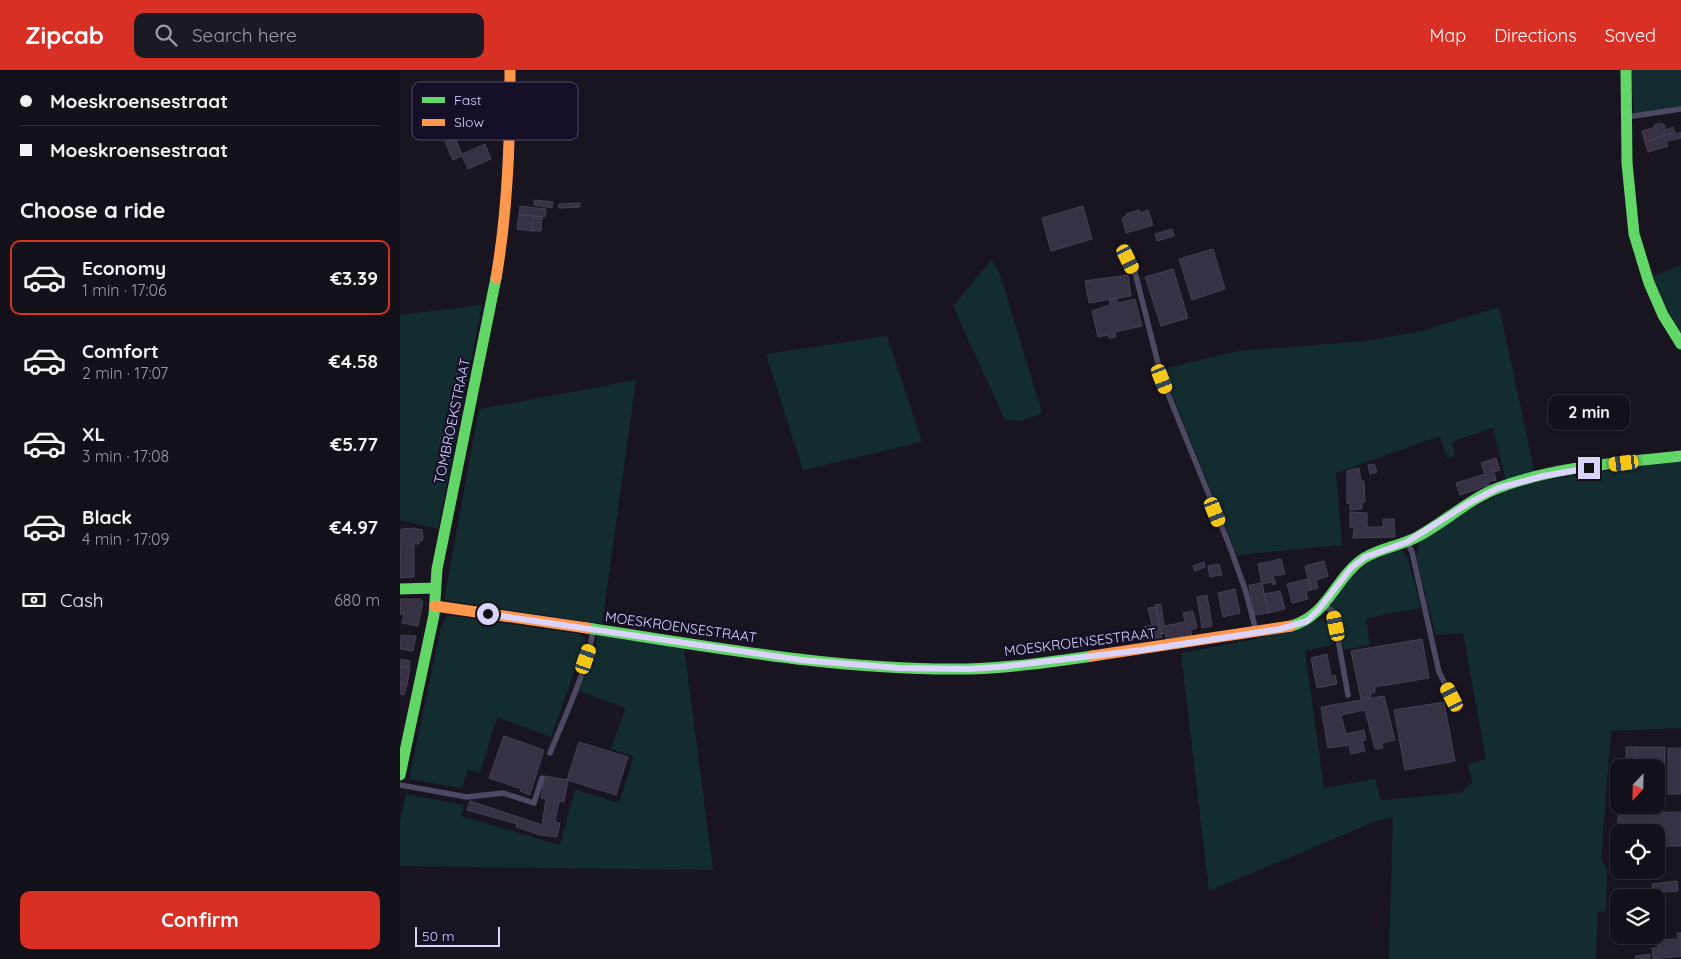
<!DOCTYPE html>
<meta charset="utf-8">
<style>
body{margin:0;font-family:Quicksand,sans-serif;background:#1b1922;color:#f1f3f6;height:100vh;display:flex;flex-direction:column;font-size:19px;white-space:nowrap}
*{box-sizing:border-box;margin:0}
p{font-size:16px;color:#9c9da2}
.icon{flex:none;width:28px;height:28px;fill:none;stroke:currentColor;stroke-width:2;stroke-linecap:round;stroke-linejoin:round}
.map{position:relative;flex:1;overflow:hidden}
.side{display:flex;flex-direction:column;background:#121019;width:400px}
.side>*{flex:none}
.top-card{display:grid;align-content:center;height:110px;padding:0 20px;background:#121019}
.needle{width:32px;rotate:202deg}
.fabs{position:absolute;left:1210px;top:689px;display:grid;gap:10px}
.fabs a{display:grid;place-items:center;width:55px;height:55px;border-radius:10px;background:#121019;box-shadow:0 1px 4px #0004,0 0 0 1px #313038;font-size:25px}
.scale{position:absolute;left:15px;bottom:12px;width:85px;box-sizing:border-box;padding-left:5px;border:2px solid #dbd4ff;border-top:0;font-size:14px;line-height:18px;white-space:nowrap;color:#dbd4ff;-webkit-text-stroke:4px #140f27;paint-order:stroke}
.end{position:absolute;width:22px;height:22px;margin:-11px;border:6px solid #dbd4ff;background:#111;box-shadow:0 0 0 2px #111}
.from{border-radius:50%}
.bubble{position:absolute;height:35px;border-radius:10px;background:#121019;box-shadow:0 1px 4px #0004,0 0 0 1px #313038;font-size:16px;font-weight:700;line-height:35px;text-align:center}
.car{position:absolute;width:15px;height:30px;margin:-15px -8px;border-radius:6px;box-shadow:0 0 4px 1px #0007;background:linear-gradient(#f5c518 24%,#345 0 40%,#f5c518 0 76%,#345 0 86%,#f5c518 0)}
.top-card b{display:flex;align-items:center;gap:18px;height:48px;font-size:19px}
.top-card b+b{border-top:1px solid #313038}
.top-card i{width:12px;height:12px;background:#f1f3f6}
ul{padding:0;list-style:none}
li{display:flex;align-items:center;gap:15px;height:75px;margin:0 10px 8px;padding:0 10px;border:2px solid transparent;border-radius:10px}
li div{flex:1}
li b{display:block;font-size:19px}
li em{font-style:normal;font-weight:700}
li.on{border-color:#d93025}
li>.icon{width:45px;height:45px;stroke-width:1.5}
h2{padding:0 20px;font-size:22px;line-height:60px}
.pay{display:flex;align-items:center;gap:12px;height:55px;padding:0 20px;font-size:19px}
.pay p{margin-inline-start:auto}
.button{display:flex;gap:10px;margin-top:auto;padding:10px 20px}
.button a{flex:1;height:58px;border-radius:10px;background:#d93025;color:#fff;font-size:20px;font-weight:700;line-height:58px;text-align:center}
header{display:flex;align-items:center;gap:30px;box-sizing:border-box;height:70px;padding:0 25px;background:#d93025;color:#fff}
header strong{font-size:24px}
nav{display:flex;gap:28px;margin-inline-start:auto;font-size:18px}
.search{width:350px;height:45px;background:#1b1922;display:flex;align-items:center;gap:12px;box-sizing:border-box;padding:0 18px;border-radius:10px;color:#9c9da2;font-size:19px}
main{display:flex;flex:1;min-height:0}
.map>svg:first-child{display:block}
.green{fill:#132c2f}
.building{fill:#363243;stroke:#453f55}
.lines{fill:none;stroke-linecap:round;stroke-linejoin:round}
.lane{stroke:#4c4962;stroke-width:5.5}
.fast{stroke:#63d668;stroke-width:11}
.slow{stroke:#ff974d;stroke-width:11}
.route{stroke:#dbd4ff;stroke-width:6}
.labels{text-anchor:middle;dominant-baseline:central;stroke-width:4.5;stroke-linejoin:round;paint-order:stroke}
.street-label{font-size:14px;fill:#dbd4ff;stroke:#140f27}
.key{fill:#140f27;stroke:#504a68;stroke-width:1}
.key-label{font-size:14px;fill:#dbd4ff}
</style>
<header>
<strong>Zipcab</strong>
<div class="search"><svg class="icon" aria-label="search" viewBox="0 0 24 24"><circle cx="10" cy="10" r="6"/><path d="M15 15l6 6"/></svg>Search here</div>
<nav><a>Map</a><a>Directions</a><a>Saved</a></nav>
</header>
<main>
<section class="side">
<div class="top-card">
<b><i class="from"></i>Moeskroensestraat</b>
<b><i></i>Moeskroensestraat</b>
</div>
<h2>Choose a ride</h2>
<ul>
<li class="on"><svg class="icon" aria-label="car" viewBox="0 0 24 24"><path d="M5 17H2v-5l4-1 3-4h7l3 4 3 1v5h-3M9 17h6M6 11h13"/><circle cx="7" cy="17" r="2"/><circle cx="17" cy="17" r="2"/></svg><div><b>Economy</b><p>1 min · 17:06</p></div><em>€3.39</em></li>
<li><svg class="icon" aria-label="car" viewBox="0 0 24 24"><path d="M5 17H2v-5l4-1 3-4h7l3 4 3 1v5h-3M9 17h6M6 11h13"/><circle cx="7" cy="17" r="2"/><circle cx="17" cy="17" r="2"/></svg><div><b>Comfort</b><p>2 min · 17:07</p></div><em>€4.58</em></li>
<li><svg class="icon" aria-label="car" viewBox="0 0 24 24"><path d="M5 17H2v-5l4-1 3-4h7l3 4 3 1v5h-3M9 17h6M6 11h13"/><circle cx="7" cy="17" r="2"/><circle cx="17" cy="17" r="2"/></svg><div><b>XL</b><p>3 min · 17:08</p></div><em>€5.77</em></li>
<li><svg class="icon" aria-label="car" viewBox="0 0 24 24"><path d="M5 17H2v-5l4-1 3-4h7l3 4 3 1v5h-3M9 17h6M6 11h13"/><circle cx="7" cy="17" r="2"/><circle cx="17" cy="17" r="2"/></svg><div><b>Black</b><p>4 min · 17:09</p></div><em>€4.97</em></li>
</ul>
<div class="pay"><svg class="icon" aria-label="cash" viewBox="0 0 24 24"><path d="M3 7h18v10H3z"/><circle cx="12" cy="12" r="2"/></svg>Cash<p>680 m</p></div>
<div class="button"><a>Confirm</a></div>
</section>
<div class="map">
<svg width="1281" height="889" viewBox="0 0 1281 889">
<rect width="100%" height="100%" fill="#181521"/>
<path class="green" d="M1231,0H1281V37L1260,42L1234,43Z
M592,189L600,204L642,343L622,351L605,350L553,236Z
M1281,195V266L1252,207Z
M82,235L38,459L0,450V245Z
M1099,237L1135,404L1106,411L1093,358L1052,372L1055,386L1047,388L1040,366L936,403L942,475L837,485L762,299L838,281L966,271L1021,261Z
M487,266L522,372L403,400L366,284Z
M236,310L202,554L44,530L79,339Z
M1281,391V658L1211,661L1201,790L1207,798L1206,841L1198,842L1196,889H989L993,747L974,752L809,821L781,583L856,569L924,548L929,553L934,574L905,581L924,718L975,709L981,730L1060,723L1072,713L1068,694L1086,689L1063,563L1036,565L1017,492V482L1020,472L1048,452L1109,419L1144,410Z
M1002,479L1008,490L1021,538L966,548L970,575L944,580L931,536L947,511L968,492Z
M47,545L180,564L186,569L151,667L97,647L80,703L68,699L62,718L9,709L41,558Z
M198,566L284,577L313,800L0,796V751L6,724L64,735L61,746L160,775L175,719L219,733L234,686L211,679L226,638L179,621Z"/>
<path class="building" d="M1260,53L1261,55L1264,54L1266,60L1273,57L1275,62L1245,72L1242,61L1255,57L1254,55Z
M1275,62L1276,64L1281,62V68L1266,71L1268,76L1248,82L1245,72Z
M55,68L62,84L85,74L91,89L68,99L62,86L53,90L45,72Z
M134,130L153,132L152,138L134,135Z
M180,133V137L159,138V134Z
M120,136L146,139L145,147L119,145Z
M683,136L692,169L651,181L642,148Z
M739,140L740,143L748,140L753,155L726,163L722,148L727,146L726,144Z
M119,145L134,146L132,161L117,159Z
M134,146L142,147L141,161H132Z
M772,159L774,166L757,171L755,164Z
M813,179L825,219L792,230L779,189Z
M773,199L788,248L761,256L745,207Z
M728,205L731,226L689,233L685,211Z
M716,228L718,233L735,229L742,256L715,262L716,267L712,268H709L708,265L698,267L692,241L710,235L709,229Z
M1096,388L1100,400L1094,402L1090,390Z
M1090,390L1096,410L1088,412L1089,415L1060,425L1056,413L1085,404L1081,393Z
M974,394L977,402L970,404L968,395Z
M959,398L961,411H964L965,432L962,433V439L950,440V433L947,434V401Z
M950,442L967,443V457H983V449H994L995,467L953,468L954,458L950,457Z
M14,458L22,460L23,468L22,471H19V474H14V507L0,508L1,459Z
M881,489L885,504L873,506L876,514L873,515L872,512L862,514L858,494Z
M924,491L928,506L916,510L918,518L911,520L905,496Z
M804,492L805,497L795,501L793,496Z
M819,494L822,505L810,507L808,496Z
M908,509L911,520L906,521L908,529L892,533L887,514Z
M862,513L868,543L855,545L849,515Z
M835,519L840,543L823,547L818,523Z
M880,521L885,539L868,543L864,524Z
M807,525L812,556L802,558L797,527Z
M0,529H21L23,532L18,556L2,553L4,545L0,544Z
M761,534L764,556L785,552L783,543L793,541L797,558L790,560L792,566L767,571L765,563L761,564L755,535Z
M756,537L762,567L753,569V566L748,568L744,557L752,555L748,538Z
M1,565L16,566L13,581L0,579Z
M1022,569L1029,608L975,617V622L970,624L971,627L961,629L951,581Z
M927,584L931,606L935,605L937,614L917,618L911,588Z
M1,589L10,591L9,597L0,596Z
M0,596L10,598L7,614L0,613Z
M0,613L7,614L4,625L0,624Z
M984,626L995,670L982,673L983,678L975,679L965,640L941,645L946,664L964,660L966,670L962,671L965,681L951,684L949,675L928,678L921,637Z
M1044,632L1055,691L1005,700L994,640Z
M104,666L144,680L130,725L120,721L121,719L89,708Z
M179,672L228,687L216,725L167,710Z
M1226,677H1236V698H1226Z
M1237,677H1265V724H1256V698H1237Z
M1268,678H1281V724H1268Z
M145,706L168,710L164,732L159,731L155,752L160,753L157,767L140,765L116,757L117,754L67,740L70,731L142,755L146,729L141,728Z
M1218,742H1281V776H1256V762H1219L1218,776Z
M1277,811L1278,821L1253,823L1252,814Z
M1262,827L1263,836L1256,837V828Z
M1277,863H1281V886L1253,889L1252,878H1258V870L1278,869Z
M1250,884V889H1236L1235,886Z"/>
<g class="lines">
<path class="lane" d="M1227,47L1281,39
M722,177L736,206L762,309L830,477L846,522L856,561
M1008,474L1012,482L1039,602L1058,639
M924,536L933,541L948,625
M150,683C165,646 187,600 193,561
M0,715L67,727L103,723L134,733L142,708"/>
<path class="fast" d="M1226,0L1227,93L1234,164L1249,213L1263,245L1281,274
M0,519L35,518
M891,556C928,546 935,507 964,488C980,478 1000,476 1017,467C1045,452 1069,429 1098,418C1156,396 1220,393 1281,386
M187,558C313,577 440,601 567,599C609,598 651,592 692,586
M0,705L34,545L37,499L96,208"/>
<path class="slow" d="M96,208C108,139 110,70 110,0
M35,536L187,558
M692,586L891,556"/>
</g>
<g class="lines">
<path class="route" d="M88,544L401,590L499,598L568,599L599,597L742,580L880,559L907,551L919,539L951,498L965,487L1007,472L1067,434L1098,418L1143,406L1189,398"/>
</g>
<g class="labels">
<g class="street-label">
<text transform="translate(52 351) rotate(-78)">TOMBROEKSTRAAT</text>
<text transform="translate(281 557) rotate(8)">MOESKROENSESTRAAT</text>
<text transform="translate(680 572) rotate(-7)">MOESKROENSESTRAAT</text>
</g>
</g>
<rect x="12" y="12" width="166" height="58" rx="8" class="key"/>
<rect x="22" y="27" width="23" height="6" fill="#63d668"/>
<rect x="22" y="49" width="23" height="7" fill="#ff974d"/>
<g class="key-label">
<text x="54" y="35">Fast</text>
<text x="54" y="57">Slow</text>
</g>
</svg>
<div class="fabs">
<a><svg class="needle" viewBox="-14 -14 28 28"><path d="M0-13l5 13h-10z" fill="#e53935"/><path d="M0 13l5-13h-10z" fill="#9c9da2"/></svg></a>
<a><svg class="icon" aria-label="locate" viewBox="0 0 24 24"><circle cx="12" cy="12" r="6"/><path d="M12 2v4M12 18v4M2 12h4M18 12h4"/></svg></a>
<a><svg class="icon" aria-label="layers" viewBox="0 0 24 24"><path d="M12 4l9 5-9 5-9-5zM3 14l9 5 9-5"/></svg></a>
</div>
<div class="scale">50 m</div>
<i class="end from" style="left:88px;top:544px"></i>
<i class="end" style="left:1189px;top:398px"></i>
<div class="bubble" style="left:1148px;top:325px;width:82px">2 min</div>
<i class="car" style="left:728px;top:189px;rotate:154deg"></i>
<i class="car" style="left:762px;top:309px;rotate:158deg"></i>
<i class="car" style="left:1224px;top:393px;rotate:263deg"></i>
<i class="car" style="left:815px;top:442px;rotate:158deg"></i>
<i class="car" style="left:936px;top:556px;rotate:349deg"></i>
<i class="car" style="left:186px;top:589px;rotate:19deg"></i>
<i class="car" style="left:1052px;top:627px;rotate:333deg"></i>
</div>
</main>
